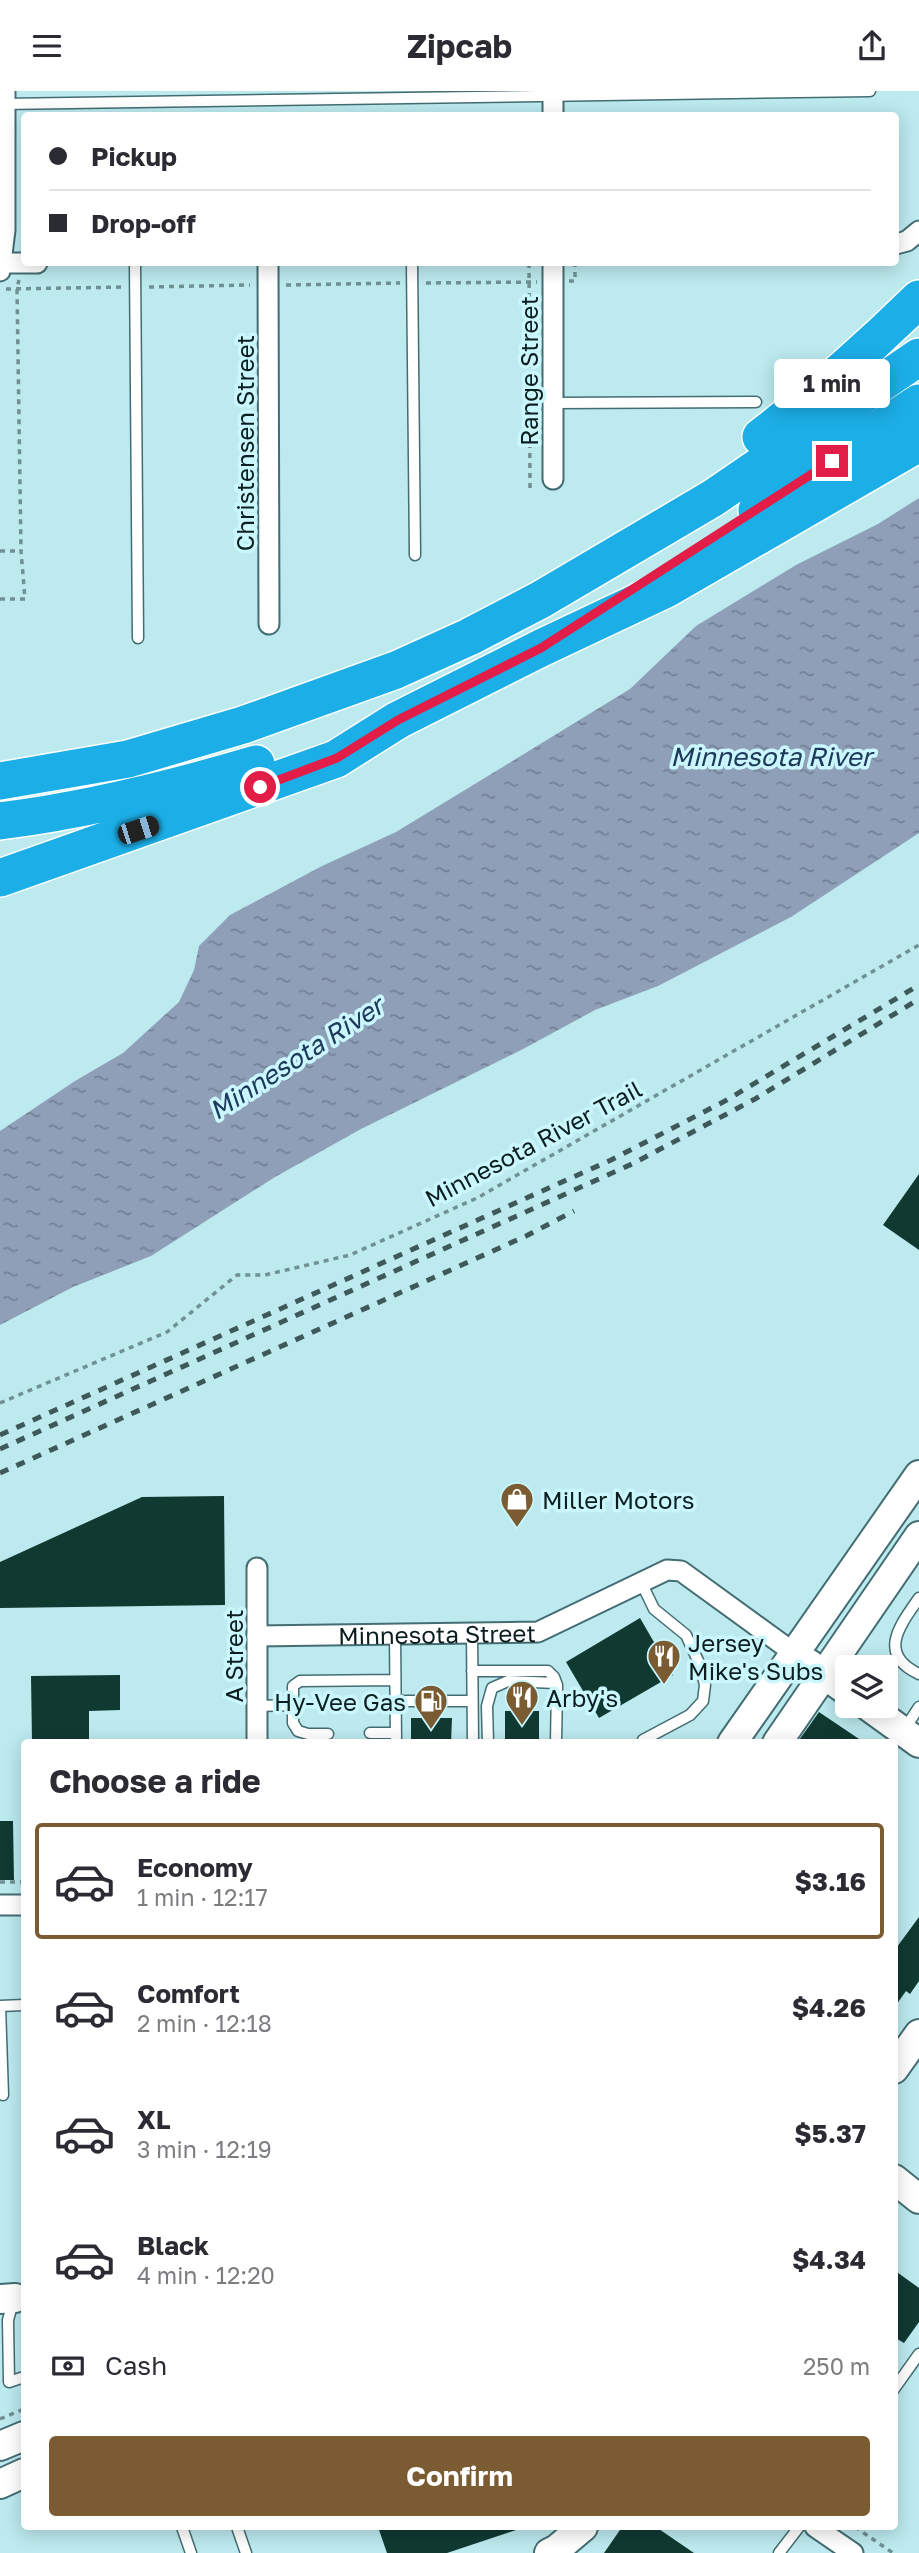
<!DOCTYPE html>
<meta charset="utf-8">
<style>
body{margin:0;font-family:"Golos Text",sans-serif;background:#f7f7f7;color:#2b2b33;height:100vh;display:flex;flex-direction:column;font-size:26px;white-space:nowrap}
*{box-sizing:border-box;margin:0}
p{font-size:23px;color:#7c7c81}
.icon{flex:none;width:38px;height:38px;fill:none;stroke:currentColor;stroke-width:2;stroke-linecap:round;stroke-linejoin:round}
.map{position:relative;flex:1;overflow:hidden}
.sheet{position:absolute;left:21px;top:1648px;width:877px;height:791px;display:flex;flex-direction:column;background:#fff;border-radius:7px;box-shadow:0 4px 18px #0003}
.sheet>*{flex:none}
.banner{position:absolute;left:21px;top:21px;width:878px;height:154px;border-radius:7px;box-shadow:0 4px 18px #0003;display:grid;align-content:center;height:154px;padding:0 28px;background:#fff}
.tools{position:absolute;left:835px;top:1564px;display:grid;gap:14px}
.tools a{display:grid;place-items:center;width:63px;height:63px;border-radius:7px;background:#fff;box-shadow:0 4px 18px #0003;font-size:35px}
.end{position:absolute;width:32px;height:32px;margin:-16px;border:9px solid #e11d48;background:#fff;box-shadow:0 0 0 4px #fff}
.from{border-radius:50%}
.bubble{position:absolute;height:49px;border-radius:7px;background:#fff;box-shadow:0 4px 18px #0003;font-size:23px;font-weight:700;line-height:49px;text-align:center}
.car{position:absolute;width:21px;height:42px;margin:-21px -10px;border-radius:9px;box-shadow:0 0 5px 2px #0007;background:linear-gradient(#222 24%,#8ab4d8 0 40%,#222 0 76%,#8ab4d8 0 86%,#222 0)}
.banner b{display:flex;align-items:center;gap:24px;height:66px;font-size:26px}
.banner b+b{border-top:2px solid #e1e1e2}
.banner i{width:18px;height:18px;background:#2b2b33}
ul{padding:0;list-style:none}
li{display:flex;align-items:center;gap:21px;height:116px;margin:0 14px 10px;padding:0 14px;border:4px solid transparent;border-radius:7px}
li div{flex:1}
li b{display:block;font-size:26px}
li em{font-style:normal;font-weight:700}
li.current{border-color:#7b5b31}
li>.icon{width:63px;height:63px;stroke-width:1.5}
h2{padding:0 28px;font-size:32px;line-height:84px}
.pay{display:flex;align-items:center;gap:18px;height:77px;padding:0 28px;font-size:26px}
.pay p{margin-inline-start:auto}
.button{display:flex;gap:14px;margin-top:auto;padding:14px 28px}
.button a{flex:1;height:80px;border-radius:7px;background:#7b5b31;color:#fff;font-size:28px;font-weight:700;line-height:80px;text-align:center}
header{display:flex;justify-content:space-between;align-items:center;height:91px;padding:0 28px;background:#fff;font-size:32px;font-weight:700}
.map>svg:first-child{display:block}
.water{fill:url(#water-ripples)}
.building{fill:#103932}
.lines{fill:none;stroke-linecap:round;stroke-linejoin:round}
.lane-casing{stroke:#436d72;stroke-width:13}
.street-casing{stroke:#436d72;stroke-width:23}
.secondary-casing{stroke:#436d72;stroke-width:32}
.highway-casing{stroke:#fff;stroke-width:40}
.path{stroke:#6f9194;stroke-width:3.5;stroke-dasharray:5 5;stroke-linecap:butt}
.lane{stroke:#fff;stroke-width:10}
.street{stroke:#fff;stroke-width:19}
.secondary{stroke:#fff;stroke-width:28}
.highway{stroke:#1caee7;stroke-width:37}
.rail{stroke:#3f595b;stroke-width:5;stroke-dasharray:9 9;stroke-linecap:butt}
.route{stroke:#e11d48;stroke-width:9}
.labels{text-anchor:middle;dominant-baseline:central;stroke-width:7;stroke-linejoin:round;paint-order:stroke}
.street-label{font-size:24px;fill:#0d1e20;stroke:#c9f7fd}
.poi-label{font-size:24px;fill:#0d1e20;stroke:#c9f7fd;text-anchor:start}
.water-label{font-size:26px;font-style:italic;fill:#20385c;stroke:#c9f7fd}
</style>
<header><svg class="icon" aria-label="menu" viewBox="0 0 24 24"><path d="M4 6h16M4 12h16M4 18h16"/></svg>Zipcab<svg class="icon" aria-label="share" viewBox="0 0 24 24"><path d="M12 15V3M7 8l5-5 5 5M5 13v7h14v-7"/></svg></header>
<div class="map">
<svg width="919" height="2462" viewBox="0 0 919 2462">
<defs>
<pattern id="water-ripples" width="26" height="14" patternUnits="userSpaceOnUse" patternTransform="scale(1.75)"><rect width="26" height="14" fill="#8f9fb8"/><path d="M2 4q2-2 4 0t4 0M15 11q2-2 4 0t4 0" fill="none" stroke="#738195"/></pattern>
</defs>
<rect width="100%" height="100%" fill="#bceaef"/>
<path class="water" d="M919,407V742L791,826L658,895L595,919L525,957L361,1038L275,1086L151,1165L73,1196L0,1234V1040L75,990L123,962L179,911L194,879L199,855L230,824L322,775L396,741L506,674L630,598L696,535L796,474L878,433Z"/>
<path class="building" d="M919,1083V1159L883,1134Z
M224,1405L225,1514L0,1517V1471L142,1406Z
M640,1527L673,1584L599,1627L566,1571Z
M120,1584V1619L89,1620V1652H32L31,1585Z
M505,1620H539V1652H505Z
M819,1621L865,1652H797Z
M411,1627H452L451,1652H411Z
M0,1730H13L14,1789H0Z
M919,1826V1890L910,1903L906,1900L894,1917V1860Z
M894,2179L919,2197V2231L904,2252L894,2246Z
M378,2436H516V2439L447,2462H387Z
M622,2436H656L694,2462H604Z"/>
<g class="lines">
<defs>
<path id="lane" d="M3,13L870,0
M135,172L138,547
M412,172L415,464
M552,312L756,311
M641,1491L654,1518L686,1544L701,1576L705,1594L703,1610L690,1624L643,1649
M919,1507C901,1533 876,1563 919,1583
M472,1542L473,1652
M395,1543L396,1652
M472,1580H548L554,1586L557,1594L556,1652
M395,1610H472
M257,1615L293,1614
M904,1639L919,1616
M370,1642H396
M328,1643H308L298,1640L293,1632V1595L300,1590L395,1589
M488,1652L487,1615L492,1597L508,1590L556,1592
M0,1915L3,2004
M0,1915L24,1914
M13,2211L8,2229L9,2291L24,2286
M894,2298L919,2263
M182,2436L191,2462
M237,2436L246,2462
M779,2462L799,2436"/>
<g id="street">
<path d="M553,24V0"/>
<path d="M896,153L907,150L919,140"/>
<path d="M0,172H37"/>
<path d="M268,172L269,533"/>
<path d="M553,172V388"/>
<path d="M0,180L5,139V0"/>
<path id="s1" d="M257,1545L538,1541L667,1479L681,1480L794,1562"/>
<path d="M257,1652V1477"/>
<path d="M0,1814H24"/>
<path d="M815,2436L853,2462"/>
</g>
<path id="secondary" d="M808,1572L847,1600
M868,1615L919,1652
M732,1652L919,1384
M777,1652L919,1445
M894,1978L919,1943
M894,2088L919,2108
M0,2208L15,2207
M0,2355L24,2345
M0,2393L24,2382
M549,2462L557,2458L583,2436"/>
<path id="highway" d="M761,346C817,303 869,257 919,208
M757,419L919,312
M0,690L128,668L243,634L396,579L469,546L540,509L713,407L919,266
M0,730C88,719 172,698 256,673
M0,787L336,668L398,629L541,557L666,498L919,352"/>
</defs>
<use href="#lane" class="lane-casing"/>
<use href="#street" class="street-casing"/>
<use href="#secondary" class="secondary-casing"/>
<use href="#highway" class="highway-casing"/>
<path class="path" d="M529,172L530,397
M569,190H575V172
M426,192L537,191
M286,194L400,192
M149,196L250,194
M6,198L124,196
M0,460H21
M0,508H25L21,460L17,197L19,189
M0,1312L167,1241L237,1184H265L350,1164L477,1107L919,854
M0,1791H24
M0,2328L24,2318
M855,2436L893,2462"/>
<use href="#lane" class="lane"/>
<use href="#street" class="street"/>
<use href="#secondary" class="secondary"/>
<use href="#highway" class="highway"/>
<path class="rail" d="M0,1344L611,1069L725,1010L919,894
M0,1358L632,1073L755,1008L919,908
M0,1382L526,1145L574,1120"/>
</g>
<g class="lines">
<path class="route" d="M260,696L337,667L398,629L541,557L832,370"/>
</g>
<defs>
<symbol id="shop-pin" viewBox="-11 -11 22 30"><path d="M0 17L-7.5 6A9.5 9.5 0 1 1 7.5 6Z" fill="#7b5b31" stroke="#c9f7fd"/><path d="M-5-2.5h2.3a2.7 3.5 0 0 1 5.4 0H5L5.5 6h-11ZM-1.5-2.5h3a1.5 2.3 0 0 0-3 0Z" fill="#fff"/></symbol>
<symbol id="restaurant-pin" viewBox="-11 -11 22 30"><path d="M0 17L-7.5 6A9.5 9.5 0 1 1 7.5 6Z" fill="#7b5b31" stroke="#c9f7fd"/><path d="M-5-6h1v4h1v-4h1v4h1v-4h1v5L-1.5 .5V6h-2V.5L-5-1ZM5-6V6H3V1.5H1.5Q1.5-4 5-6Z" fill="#fff"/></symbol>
<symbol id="fuel-pin" viewBox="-11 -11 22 30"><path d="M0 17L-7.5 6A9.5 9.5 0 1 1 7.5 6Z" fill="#7b5b31" stroke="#c9f7fd"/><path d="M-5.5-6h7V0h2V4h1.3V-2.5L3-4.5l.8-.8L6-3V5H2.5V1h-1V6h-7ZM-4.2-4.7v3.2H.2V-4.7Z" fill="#fff"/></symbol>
</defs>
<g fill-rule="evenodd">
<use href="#shop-pin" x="498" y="1389" width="38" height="52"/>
<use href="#restaurant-pin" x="645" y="1546" width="38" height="52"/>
<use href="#restaurant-pin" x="503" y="1587" width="38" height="52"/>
<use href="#fuel-pin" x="412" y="1591" width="38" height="52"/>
</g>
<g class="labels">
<g class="street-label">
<text transform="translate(528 280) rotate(-90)">Range Street</text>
<text transform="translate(244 352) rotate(-90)">Christensen Street</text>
<text transform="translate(533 1052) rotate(-28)">Minnesota River Trail</text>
<text stroke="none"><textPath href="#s1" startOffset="180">Minnesota Street</textPath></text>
<text transform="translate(233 1565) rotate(-90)">A Street</text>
</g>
<g class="poi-label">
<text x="542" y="1408">Miller Motors</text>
<text x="688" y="1551">Jersey<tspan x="688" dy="28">Mike's Subs</tspan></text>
<text x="546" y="1606">Arby's</text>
<text x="406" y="1610" text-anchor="end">Hy-Vee Gas</text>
</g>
<g class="water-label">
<text x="771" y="665">Minnesota River</text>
<text transform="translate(296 967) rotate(-33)">Minnesota River</text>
</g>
</g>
</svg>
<div class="tools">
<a><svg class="icon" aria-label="layers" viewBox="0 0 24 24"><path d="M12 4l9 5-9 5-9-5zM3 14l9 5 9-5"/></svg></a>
</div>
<i class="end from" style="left:260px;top:696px"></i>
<i class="end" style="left:832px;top:370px"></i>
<div class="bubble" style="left:774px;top:268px;width:116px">1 min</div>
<i class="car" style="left:138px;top:739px;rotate:72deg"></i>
<div class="banner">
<b><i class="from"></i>Pickup</b>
<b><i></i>Drop-off</b>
</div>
<section class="sheet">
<h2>Choose a ride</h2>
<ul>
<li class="current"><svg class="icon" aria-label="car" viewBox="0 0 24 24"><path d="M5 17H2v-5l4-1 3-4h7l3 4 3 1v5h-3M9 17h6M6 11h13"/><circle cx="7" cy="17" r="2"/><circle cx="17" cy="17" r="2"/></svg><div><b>Economy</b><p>1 min · 12:17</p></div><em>$3.16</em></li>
<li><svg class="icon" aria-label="car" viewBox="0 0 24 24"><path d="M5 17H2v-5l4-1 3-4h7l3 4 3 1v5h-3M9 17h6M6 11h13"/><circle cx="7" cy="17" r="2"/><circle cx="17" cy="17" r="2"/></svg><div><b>Comfort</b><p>2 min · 12:18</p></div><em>$4.26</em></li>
<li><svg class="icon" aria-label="car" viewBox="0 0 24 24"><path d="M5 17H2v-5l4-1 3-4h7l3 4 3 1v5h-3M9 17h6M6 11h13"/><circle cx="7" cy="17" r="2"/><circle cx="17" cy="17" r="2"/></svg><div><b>XL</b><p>3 min · 12:19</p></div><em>$5.37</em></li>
<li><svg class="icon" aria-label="car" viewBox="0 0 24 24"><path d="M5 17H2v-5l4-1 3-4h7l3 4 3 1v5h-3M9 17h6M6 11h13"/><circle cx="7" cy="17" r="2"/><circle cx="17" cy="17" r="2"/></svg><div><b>Black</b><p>4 min · 12:20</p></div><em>$4.34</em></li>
</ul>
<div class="pay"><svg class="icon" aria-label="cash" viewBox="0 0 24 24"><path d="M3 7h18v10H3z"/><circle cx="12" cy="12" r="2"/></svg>Cash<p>250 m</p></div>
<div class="button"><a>Confirm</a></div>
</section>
</div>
